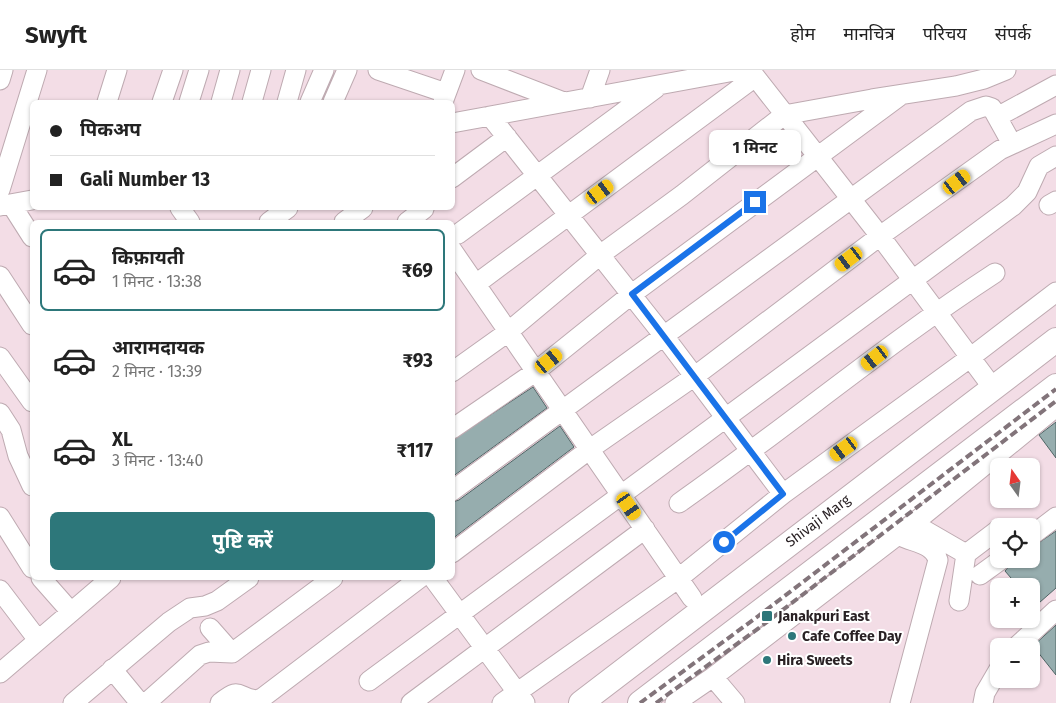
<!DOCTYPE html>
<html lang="hi">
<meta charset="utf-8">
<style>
body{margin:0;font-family:"Fira Sans","Noto Sans Devanagari",sans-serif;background:#f2f2f2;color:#222;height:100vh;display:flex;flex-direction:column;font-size:19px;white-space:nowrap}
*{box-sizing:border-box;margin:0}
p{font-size:16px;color:#767676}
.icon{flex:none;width:28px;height:28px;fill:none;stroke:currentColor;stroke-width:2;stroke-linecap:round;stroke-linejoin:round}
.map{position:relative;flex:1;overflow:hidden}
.panel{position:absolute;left:30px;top:150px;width:425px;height:360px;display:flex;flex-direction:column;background:#fff;border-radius:8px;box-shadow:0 1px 4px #0004}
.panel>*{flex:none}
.banner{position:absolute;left:30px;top:30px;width:425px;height:110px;border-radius:8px;box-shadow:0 1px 4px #0004;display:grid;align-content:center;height:110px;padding:0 20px;background:#fff}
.needle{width:32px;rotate:346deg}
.controls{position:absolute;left:990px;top:388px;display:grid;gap:10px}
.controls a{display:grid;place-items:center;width:50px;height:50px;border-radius:8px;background:#fff;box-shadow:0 1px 4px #0004;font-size:25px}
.end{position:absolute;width:22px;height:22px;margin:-11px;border:6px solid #1a73e8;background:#fff;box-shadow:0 0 0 2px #fff}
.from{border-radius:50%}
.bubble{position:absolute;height:35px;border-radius:8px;background:#fff;box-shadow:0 1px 4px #0004;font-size:16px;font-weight:700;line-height:35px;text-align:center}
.car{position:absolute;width:15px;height:30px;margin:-15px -8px;border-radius:6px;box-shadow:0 0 4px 1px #0007;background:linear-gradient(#f5c518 24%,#345 0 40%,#f5c518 0 76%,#345 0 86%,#f5c518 0)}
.banner b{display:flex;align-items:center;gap:18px;height:48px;font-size:19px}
.banner b+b{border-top:1px solid #e0e0e0}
.banner i{width:12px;height:12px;background:#222}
ul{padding:9px 0 0;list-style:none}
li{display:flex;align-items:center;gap:15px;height:82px;margin:0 10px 8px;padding:0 10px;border:2px solid transparent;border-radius:8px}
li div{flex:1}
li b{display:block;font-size:19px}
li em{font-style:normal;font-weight:700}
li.selected{border-color:#2d777a}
li>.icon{width:45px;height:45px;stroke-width:1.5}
.button{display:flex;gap:10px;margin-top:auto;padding:10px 20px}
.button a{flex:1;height:58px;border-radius:8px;background:#2d777a;color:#fff;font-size:20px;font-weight:700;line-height:58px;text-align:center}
header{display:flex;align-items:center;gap:30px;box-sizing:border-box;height:70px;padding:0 25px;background:#fff;border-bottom:1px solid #e0e0e0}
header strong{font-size:24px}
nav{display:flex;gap:28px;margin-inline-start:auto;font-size:18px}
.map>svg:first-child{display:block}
.building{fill:#96adae;stroke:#4f6565}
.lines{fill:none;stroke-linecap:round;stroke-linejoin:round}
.minor-casing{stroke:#beaab1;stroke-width:21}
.major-casing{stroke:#beaab1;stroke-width:26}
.minor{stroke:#fff;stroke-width:19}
.major{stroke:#fff;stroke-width:24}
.rail{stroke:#82747a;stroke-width:4;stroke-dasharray:8 4;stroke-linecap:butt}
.route{stroke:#1a73e8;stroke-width:6}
.poi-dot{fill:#2d777a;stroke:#fff;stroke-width:2}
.labels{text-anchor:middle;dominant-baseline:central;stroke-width:4;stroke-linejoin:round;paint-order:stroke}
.street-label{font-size:14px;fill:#292124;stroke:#fff}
.poi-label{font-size:14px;font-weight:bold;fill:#292124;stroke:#fff;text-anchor:start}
</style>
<header>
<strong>Swyft</strong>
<nav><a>होम</a><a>मानचित्र</a><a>परिचय</a><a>संपर्क</a></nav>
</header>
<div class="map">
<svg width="1056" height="633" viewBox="0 0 1056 633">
<rect width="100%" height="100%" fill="#f3dde6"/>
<path class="building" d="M533,317L547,338L452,407V370Z
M1056,352V388L1039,365Z
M560,356L574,377L452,469V432L459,430Z
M1056,461V518L1031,540V516H1001L1011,508L1005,501L1015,489H1031V478Z
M1056,555V605L1033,576Z"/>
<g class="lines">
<defs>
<path id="minor" d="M378,0L446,23
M481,0L564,32
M750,0L880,166L993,318
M0,10L3,0
M590,28L600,0
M107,32L117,0
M162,32L173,0
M189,32L199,0
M221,32L230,0
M252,32L261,0
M287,32L296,0
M310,32L324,0
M333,32L347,0
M443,32L455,0
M490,46L664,266L783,424
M997,47L1056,15
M452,53L740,0
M452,108L507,67
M0,120L37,0
M11,134L32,167
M1049,135L1056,131
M0,136L32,130
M180,138L190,152
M269,152L288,138
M344,152L363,138
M407,152L424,139
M458,164L656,18
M452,180L692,528
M0,206L32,255
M476,214L755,7
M0,287L32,332
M452,302L508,262L600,185L682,125L784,45L872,29L956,16L984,9L1006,0
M0,343L11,360L18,386L32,416
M452,359L535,302L632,224L901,25
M452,421L971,41L986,36L992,38L1012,74
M679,433C786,358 886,274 995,203
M0,447L32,498
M890,458C903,474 932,469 938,490L900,633
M921,458L966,484L999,459
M1031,466L1056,447
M452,483L590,379L695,306L880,166L1000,80L1056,54
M980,505L1002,489
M41,508L71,542
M433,508L525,633
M0,520L38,570
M959,531L966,484
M210,558L232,583
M1017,576L1056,540
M112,599L140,633
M0,603L111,508
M713,607L915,452L1056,337
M369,611L1013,136L1027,122L1039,96L1056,86
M73,633L169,552L190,538L205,536L217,531L249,508
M146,633L200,585L209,582L232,583L333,508
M220,633C241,616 236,627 256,630L262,628L420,508
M411,633L645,459
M502,633L679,508L783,424L971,287L1056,222
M675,633L713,607L735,633
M983,633L985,623L999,599"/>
<path id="major" d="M581,633L1056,270
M640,633L1056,316"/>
</defs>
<use href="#minor" class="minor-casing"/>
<use href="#major" class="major-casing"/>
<use href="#minor" class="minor"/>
<use href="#major" class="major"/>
<path class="rail" d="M640,633L757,547L1056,319
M656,633L763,555L1056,331"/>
</g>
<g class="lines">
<path class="route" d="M724,472L783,424L632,224L755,132"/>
</g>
<g class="poi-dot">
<rect x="761" y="540" width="12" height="12" rx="2.5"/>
<circle cx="792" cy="566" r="5"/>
<circle cx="767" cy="590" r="5"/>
</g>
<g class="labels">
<g class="street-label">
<text transform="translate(818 451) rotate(-37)">Shivaji Marg</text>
</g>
<g class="poi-label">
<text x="778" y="546">Janakpuri East</text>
<text x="802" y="566">Cafe Coffee Day</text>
<text x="777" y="590">Hira Sweets</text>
</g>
</g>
</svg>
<div class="controls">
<a><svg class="needle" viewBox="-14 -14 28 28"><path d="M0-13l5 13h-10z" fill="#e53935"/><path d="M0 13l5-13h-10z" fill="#767676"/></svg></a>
<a><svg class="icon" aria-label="locate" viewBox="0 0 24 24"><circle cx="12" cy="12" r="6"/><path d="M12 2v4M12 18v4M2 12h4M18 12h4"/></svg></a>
<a>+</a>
<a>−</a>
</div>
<i class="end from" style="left:724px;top:472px"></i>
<i class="end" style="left:755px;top:132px"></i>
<div class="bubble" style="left:709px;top:60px;width:92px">1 मिनट</div>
<i class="car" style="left:957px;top:112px;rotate:53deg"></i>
<i class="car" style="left:600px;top:122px;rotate:54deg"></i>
<i class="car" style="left:849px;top:189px;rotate:233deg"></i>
<i class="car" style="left:875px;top:288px;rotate:232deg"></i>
<i class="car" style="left:549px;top:291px;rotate:51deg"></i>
<i class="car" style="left:844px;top:379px;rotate:234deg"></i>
<i class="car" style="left:629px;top:436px;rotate:145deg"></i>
<div class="banner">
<b><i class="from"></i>पिकअप</b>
<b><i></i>Gali Number 13</b>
</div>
<section class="panel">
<ul>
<li class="selected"><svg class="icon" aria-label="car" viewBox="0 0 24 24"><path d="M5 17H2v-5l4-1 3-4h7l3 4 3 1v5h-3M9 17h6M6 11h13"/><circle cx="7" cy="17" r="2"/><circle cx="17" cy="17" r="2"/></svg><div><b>किफ़ायती</b><p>1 मिनट · 13:38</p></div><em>₹69</em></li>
<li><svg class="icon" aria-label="car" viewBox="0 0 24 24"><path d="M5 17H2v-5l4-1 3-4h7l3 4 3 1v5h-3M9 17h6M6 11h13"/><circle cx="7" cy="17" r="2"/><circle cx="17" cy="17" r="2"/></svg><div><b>आरामदायक</b><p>2 मिनट · 13:39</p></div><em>₹93</em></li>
<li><svg class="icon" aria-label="car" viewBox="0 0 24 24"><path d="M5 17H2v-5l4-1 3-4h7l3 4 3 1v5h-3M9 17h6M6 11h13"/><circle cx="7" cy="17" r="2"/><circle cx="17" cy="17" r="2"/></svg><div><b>XL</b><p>3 मिनट · 13:40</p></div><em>₹117</em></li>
</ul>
<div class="button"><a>पुष्टि करें</a></div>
</section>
</div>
